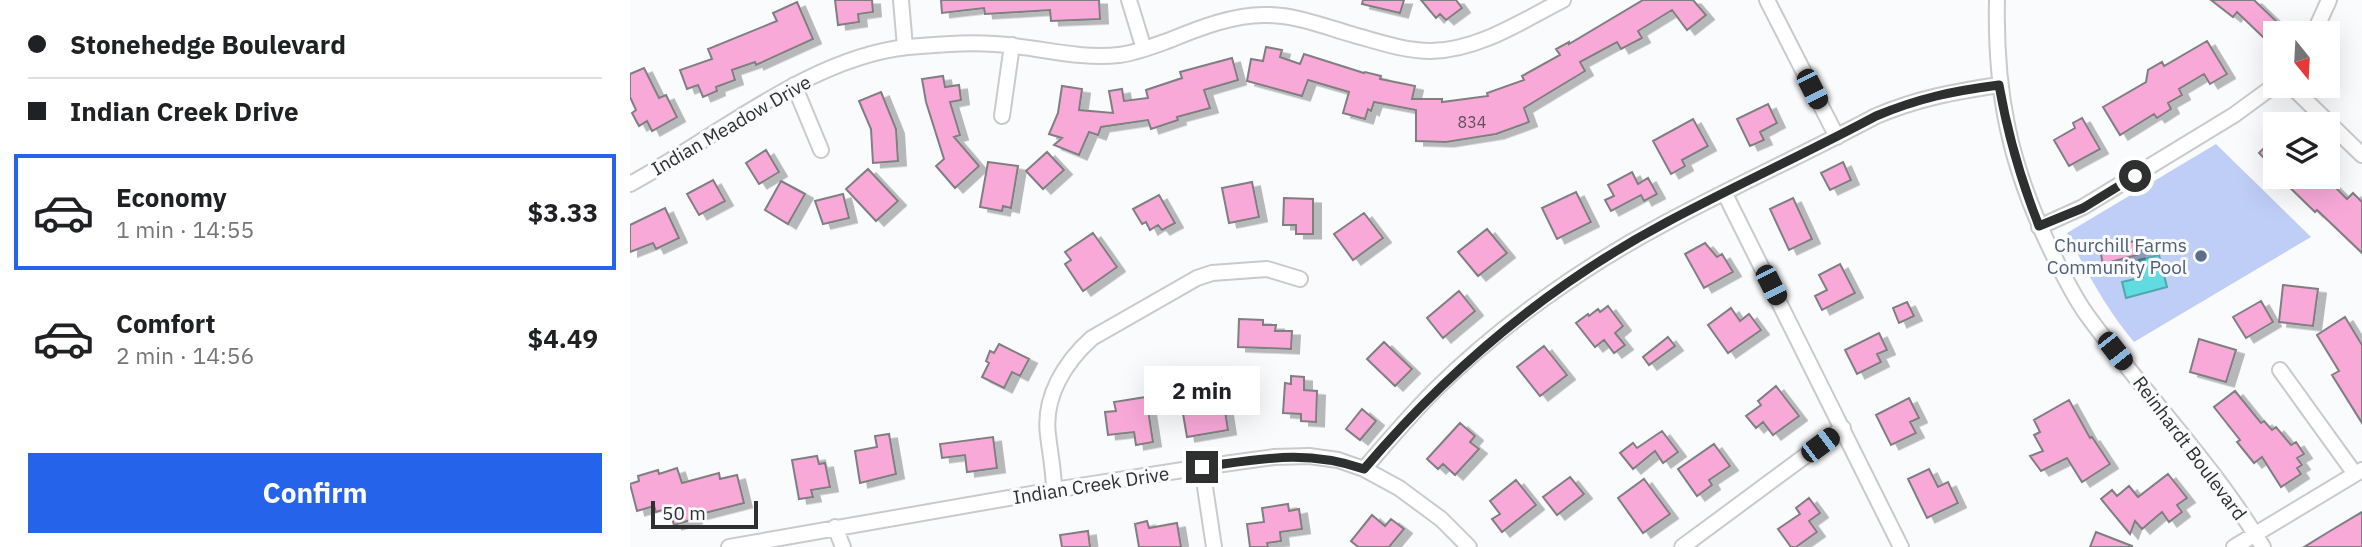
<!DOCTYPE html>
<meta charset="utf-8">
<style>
body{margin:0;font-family:"IBM Plex Sans",sans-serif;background:#f6f6f6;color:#202124;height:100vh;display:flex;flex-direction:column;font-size:26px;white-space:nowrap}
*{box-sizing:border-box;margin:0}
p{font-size:23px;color:#757577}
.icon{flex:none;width:38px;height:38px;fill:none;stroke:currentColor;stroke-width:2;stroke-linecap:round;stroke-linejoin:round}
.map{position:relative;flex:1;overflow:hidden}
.side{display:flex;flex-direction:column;background:#fff;width:630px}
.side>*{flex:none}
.top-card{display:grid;align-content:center;height:154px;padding:0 28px;background:#fff}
.needle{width:46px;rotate:162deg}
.controls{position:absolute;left:1633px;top:21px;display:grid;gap:14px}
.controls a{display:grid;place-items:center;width:77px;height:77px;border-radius:0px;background:#fff;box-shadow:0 7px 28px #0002;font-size:35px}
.scale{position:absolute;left:21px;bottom:18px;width:107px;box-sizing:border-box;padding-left:7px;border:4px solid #2e2f2f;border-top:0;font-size:19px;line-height:24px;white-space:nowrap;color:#2e2f2f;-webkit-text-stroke:5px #fafbfd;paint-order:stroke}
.end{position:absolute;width:32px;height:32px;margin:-16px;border:9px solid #2e2f2f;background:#fff;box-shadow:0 0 0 4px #fff}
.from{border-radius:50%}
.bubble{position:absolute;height:49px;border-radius:0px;background:#fff;box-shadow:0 7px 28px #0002;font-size:23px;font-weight:800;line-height:49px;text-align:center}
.car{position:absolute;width:21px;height:42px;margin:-21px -10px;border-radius:9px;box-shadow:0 0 5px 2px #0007;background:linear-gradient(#222 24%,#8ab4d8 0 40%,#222 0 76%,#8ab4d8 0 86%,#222 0)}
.top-card b{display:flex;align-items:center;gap:24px;height:66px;font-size:26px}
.top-card b+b{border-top:2px solid #e0e0e0}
.top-card i{width:18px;height:18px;background:#202124}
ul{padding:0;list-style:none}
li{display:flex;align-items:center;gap:21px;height:116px;margin:0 14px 10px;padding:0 14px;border:4px solid transparent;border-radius:0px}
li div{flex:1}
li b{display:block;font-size:26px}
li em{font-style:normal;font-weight:800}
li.current{border-color:#2563eb}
li>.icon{width:63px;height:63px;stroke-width:1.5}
.primary-button{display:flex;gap:14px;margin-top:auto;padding:14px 28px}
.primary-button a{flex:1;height:80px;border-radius:0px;background:#2563eb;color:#fff;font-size:28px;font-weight:800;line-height:80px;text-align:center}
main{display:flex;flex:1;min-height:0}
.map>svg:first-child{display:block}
.green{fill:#bfcef7}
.water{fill:#5fdbe1;stroke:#50a7ac;stroke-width:2}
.building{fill:#f9a9d8;stroke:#807f80;stroke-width:2;filter:url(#shadow)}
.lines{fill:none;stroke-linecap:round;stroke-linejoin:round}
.street-casing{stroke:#cacacc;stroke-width:18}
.street{stroke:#fff;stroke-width:14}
.route{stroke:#2e2f2f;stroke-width:9}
.service-dot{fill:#5c6f8a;stroke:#fafbfd;stroke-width:2.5}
.labels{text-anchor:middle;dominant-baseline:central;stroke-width:6;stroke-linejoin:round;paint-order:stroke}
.number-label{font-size:16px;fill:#614e59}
.street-label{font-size:19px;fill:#2e2f2f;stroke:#fafbfd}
.service-label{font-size:19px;fill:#4e5e75;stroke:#fafbfd;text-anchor:end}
</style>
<main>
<section class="side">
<div class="top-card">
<b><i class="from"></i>Stonehedge Boulevard</b>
<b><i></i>Indian Creek Drive</b>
</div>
<ul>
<li class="current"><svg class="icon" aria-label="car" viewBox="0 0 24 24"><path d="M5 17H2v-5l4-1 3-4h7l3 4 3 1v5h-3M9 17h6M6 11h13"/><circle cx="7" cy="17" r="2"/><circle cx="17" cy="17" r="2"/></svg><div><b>Economy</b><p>1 min · 14:55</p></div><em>$3.33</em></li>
<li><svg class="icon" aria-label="car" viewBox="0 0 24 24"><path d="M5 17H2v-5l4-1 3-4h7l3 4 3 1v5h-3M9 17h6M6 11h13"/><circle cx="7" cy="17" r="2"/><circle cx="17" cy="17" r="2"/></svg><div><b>Comfort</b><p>2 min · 14:56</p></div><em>$4.49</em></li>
</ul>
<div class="primary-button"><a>Confirm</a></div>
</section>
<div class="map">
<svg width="1732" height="547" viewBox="0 0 1732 547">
<defs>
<filter id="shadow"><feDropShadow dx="8" dy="4.5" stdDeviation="0" flood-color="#0004"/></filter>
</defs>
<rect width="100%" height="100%" fill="#fafbfd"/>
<path class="green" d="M1586,144L1681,237L1504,342C1476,309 1456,271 1437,233Z"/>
<path class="water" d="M1529,255L1537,287L1496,298L1492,282L1513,277L1509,260Z"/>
<path class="building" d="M205,0H242L243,12L228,14L229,22L208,25Z
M311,0H469L470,19L421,21L420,10L355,14L354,8L312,13Z
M733,0H774L770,13L732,4Z
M791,0H826L832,8L816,20L810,14L806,18Z
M1013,0H1063L1076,15L1057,30L1042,10L1008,31L1012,38L991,49L987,42L950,62L955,71L894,108L899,122L866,134L816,142L786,141V110L744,102L741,111L738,109L735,119L713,113L719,92L678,80L672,96L617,81L621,59L633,61L636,47L652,50L650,57L670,64L674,54L734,73L735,72L751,76L750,79L785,86L782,99H812V102L858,96L857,93L894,80L892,76L930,55L926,49L939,42V44Z
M1581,0H1624L1647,22L1633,37L1607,12L1603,17Z
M167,2L183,39L126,65L125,62L102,70L105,80L86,87L87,91L73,97L68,85L57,89L50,70L82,59L78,49L147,21L143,13Z
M1577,41L1597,74L1580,84L1574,74L1549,89L1552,95L1538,103L1541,109L1527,118L1524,114L1490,135L1473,107L1516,82L1518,70L1532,62L1534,66Z
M602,58L608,80L574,90L580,108L547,117L548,120L521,129L518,120L471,127L468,135L459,132L449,155L424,145L432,138L419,134L428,113L432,86L452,89L449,110L483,113L479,91L492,89L494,101L518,98L516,90L552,78L550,72Z
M14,68L29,98L36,95L47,117L22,131L17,121L9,126L2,113L6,110L0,97V74Z
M313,76L315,87L329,85L331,100L320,102L330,135L324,137L349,166L325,188L306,166L314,159L296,102L292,79Z
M251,92L266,129L268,161L243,163L241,129L229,101Z
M1138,104L1147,123L1130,132L1134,140L1120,146L1107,119Z
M1452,118L1470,149L1439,166L1424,140L1445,128L1443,123Z
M1063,119L1078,146L1052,160L1055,166L1041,174L1023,141Z
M1645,137V169L1629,153Z
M136,150L149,172L129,184L116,163Z
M417,152L434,170L413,189L396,171Z
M358,162L388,166L381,208L373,206L372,211L350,207Z
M1213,162L1221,180L1200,190L1191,173Z
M238,169L268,201L246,221L216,189Z
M1002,172L1008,184L1018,178L1027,194L1014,201L1011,195L981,211L975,200L984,196L978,185Z
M1649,177H1695L1717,199L1723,193L1732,202V253L1687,210L1685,212Z
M83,180L95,201L69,215L57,194Z
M151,181L175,194L158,224L135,210Z
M622,182L629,217L599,223L592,188Z
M946,192L961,222L927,239L912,208Z
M213,194L219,218L193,224L185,201Z
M529,195L545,223L532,230L528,225L520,230L516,222L512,224L503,209Z
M654,198L683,199V234H666V225H653Z
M1163,198L1182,239L1159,250L1140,209Z
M35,208L49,238L26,249L23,243L0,252V225Z
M734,213L753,238L723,260L704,234Z
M857,229L877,253L848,276L828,252Z
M463,233L487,267L453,291L435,264L441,260L435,252Z
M1512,239L1516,249L1506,252L1507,255L1473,264L1470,250Z
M1075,243L1087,257L1092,254L1103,272L1074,288L1055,254Z
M1210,264L1225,293L1192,310L1185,296L1197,290L1189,275Z
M1653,285L1688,289L1683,326L1649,322Z
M829,291L845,311L813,338L797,318Z
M1631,301L1643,322L1616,338L1603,317Z
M1277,302L1284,316L1269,323L1263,308Z
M978,306L993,326L985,333L995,345L984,353L974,340L965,347L946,323L958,314L959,316L968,309L970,312Z
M1101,308L1110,321L1119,314L1131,330L1098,353L1078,325Z
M1715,317L1732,345V423L1702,375L1709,371L1687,335Z
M609,319L633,320V325H646L645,331H662L661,349L608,347Z
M1249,333L1257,350L1247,354L1251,362L1227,374L1215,350Z
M1038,337L1045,346L1019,365L1013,357Z
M1569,339L1606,350L1596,382L1560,372Z
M754,342L782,369L765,386L737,359Z
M369,344L399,359L390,376L382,372L374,388L352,377L359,363L356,361L360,351L364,353Z
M914,346L937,375L910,396L887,367Z
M661,376L674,377V390L687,391L686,422L671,421V414L653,413L655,383L661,384Z
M1146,386L1169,416L1143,435L1133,422L1126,428L1116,416L1131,405L1128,401Z
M1605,391L1631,423L1634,421L1642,430L1646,427L1661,445L1666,442L1674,454L1667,458L1672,465L1667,468L1671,474L1651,487L1632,457L1624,463L1607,442L1610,440L1584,407Z
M573,396L574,401L593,398L598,430L557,437L552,408L560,407L559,398Z
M516,397L523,442L506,445L504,432L478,435L475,412L486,411L484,402Z
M1279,398L1289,418L1280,422L1286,433L1261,445L1246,415Z
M1439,400L1460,438L1462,437L1480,464L1452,482L1437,458L1411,471L1400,456L1413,451L1404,435L1410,432L1404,420Z
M732,409L746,421L730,440L716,429Z
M830,423L845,436L840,442L849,449L825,475L813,464L808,469L797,459Z
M1032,431L1048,452L1033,463L1025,451L1003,469L990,453L1003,443L1007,448Z
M259,434L266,474L230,483L225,451L247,447L245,436Z
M363,437L367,468L337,472L335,455L312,458L310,444Z
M1084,444L1100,466L1079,480L1082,485L1067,496L1048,469Z
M187,456L189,464L195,463L200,487L181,490L183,497L169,499L162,460Z
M47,468L52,483L89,473L90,479L107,475L114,503L63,516L64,519L44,525L39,508L26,512L24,506L7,511L0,484L9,481L8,476L28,470L29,474Z
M1299,469L1308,487L1318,482L1328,503L1297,518L1278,479Z
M1538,474L1557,498L1547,505L1552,512L1539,522L1532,512L1512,529L1505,521L1500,534L1471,499L1482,490L1487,496L1499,486L1508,497Z
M940,477L954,494L927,515L913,497Z
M1014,479L1040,514L1013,533L988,498Z
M886,480L906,505L872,532L862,519L870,514L860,501Z
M1179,498L1190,513L1179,521L1187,532L1166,547H1161L1148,529L1170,514L1166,508Z
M658,504L659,511L669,509L672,529L650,532L651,541L637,543L638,547H620L617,524L634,522L632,508Z
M1732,512V547H1674L1700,531Z
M742,515L755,526L761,519L774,529L759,547H728L721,541Z
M517,521L519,528L547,523L551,547H509L505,524Z
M458,531L460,547H432L430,535Z
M1466,532L1502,546V547H1460Z"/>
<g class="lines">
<defs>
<path id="street" d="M271,0L275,47
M499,0L514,49
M1137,0L1207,137
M1367,0C1365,92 1379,162 1419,246C1430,269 1442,294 1457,315C1514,393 1583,464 1633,547
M1684,33L1699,0
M164,85L191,150
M1661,86L1732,155
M372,116L382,45
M0,184C86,138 180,57 278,47C312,44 350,41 384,46C420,50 453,59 489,55C506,53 523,46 540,40C569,28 605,14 637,15C666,15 696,27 724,35C749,42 775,51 801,51C849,50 892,21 933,0
M1095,194L1271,547
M1409,227L1453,207L1604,115L1645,85
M1650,370L1725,474
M572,467L584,547
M734,469C757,442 780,415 805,390C872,324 954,266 1037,222C1106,185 1177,153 1246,116C1289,98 1323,92 1369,85
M424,490C424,472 420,453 418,435C413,397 435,362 462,338L567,278L582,273L637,269L670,279
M205,527L213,547
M99,547L424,490L572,467L644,457L679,456L708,460L734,469L769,488L811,519L839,547
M1052,547L1213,428
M1604,547L1732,470"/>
</defs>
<use href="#street" class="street-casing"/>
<use href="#street" class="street"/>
</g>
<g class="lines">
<path class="route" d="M572,467C632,459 675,449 734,469C819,369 920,284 1037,222C1106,185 1177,153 1246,116C1289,98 1323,91 1369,85C1378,136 1390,178 1409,226L1453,208L1505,176"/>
</g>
<circle class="service-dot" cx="1571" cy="256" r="7"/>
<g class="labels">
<g class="number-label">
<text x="842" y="122">834</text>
</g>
<g class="street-label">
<text transform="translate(101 125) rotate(-30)">Indian Meadow Drive</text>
<text transform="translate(1560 448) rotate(53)">Reinhardt Boulevard</text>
<text transform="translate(461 485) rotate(-9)">Indian Creek Drive</text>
</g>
<g class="service-label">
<text x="1557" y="245">Churchill Farms<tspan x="1557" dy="22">Community Pool</tspan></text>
</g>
</g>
</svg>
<div class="controls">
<a><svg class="needle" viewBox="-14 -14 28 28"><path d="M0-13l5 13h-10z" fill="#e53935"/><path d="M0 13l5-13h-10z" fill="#757577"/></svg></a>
<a><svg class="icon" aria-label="layers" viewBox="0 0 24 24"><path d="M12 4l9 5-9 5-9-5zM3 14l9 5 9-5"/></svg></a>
</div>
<div class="scale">50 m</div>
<i class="end from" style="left:1505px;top:176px"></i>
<i class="end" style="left:572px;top:467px"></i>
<div class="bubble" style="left:514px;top:366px;width:116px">2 min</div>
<i class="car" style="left:1182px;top:89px;rotate:153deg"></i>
<i class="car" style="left:1141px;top:285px;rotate:153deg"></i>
<i class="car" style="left:1485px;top:351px;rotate:142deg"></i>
<i class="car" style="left:1190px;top:445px;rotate:53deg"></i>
</div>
</main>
